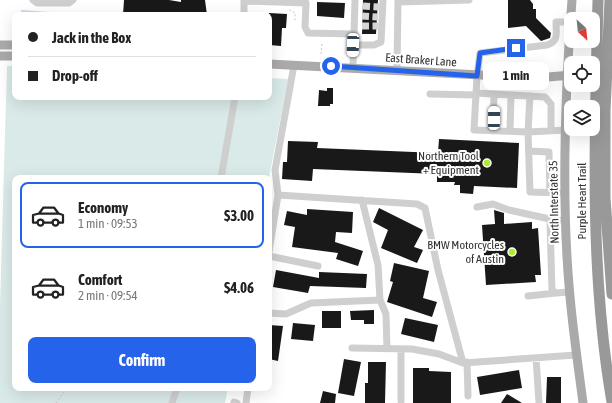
<!DOCTYPE html>
<meta charset="utf-8">
<style>
body{margin:0;font-family:"Asap Condensed",sans-serif;background:#f6f6f6;color:#222;height:100vh;display:flex;flex-direction:column;font-size:15px;white-space:nowrap}
*{box-sizing:border-box;margin:0}
p{font-size:13px;color:#767676}
.icon{flex:none;width:22px;height:22px;fill:none;stroke:currentColor;stroke-width:2;stroke-linecap:round;stroke-linejoin:round}
.map{position:relative;flex:1;overflow:hidden}
.details{position:absolute;left:12px;top:175px;width:260px;height:216px;display:flex;flex-direction:column;background:#fff;border-radius:8px;box-shadow:0 4px 16px #0002}
.details>*{flex:none}
.banner{position:absolute;left:12px;top:12px;width:260px;height:88px;border-radius:8px;box-shadow:0 4px 16px #0002;display:grid;align-content:center;height:88px;padding:0 16px;background:#fff}
.needle{width:26px;rotate:153deg}
.fabs{position:absolute;left:564px;top:12px;display:grid;gap:8px}
.fabs a{display:grid;place-items:center;width:36px;height:36px;border-radius:8px;background:#fff;box-shadow:0 4px 16px #0002;font-size:20px}
.end{position:absolute;width:18px;height:18px;margin:-9px;border:5px solid #2563eb;background:#fff;box-shadow:0 0 0 2px #fff}
.from{border-radius:50%}
.bubble{position:absolute;height:28px;border-radius:8px;background:#fff;box-shadow:0 4px 16px #0002;font-size:13px;font-weight:700;line-height:28px;text-align:center}
.car{position:absolute;width:12px;height:24px;margin:-12px -6px;border-radius:5px;box-shadow:0 0 3px 1px #0007;background:linear-gradient(#fff 24%,#345 0 40%,#fff 0 76%,#345 0 86%,#fff 0)}
.banner b{display:flex;align-items:center;gap:14px;height:38px;font-size:15px}
.banner b+b{border-top:1px solid #e0e0e0}
.banner i{width:10px;height:10px;background:#222}
ul{padding:7px 0 0;list-style:none}
li{display:flex;align-items:center;gap:12px;height:66px;margin:0 8px 6px;padding:0 8px;border:2px solid transparent;border-radius:8px}
li div{flex:1}
li b{display:block;font-size:15px}
li em{font-style:normal;font-weight:700}
li.active{border-color:#2563eb}
li>.icon{width:36px;height:36px;stroke-width:1.5}
.cta{display:flex;gap:8px;margin-top:auto;padding:8px 16px}
.cta a{flex:1;height:46px;border-radius:8px;background:#2563eb;color:#fff;font-size:16px;font-weight:700;line-height:46px;text-align:center}
.map>svg:first-child{display:block}
.green{fill:#d9eae8}
.water{fill:#e8cbef}
.building{fill:#191919}
.lines{fill:none;stroke-linecap:round;stroke-linejoin:round}
.minor-tunnel{stroke:#d6d6d6;stroke-width:7;stroke-dasharray:7 3.5;stroke-linecap:butt}
.path{stroke:#c9c9c9;stroke-width:1;stroke-dasharray:2 2;stroke-linecap:butt}
.minor{stroke:#cfcfcf;stroke-width:7}
.major{stroke:#aaa;stroke-width:9}
.highway{stroke:#999;stroke-width:11}
.route{stroke:#2563eb;stroke-width:5}
.poi-dot{fill:#acee2e;stroke:#fff;stroke-width:1.5}
.labels{text-anchor:middle;dominant-baseline:central;stroke-width:4;stroke-linejoin:round;paint-order:stroke}
.street-label{font-size:12px;fill:#323232;stroke:#fff}
.poi-label{font-size:12px;fill:#323232;stroke:#fff;text-anchor:end}
</style>
<div class="map">
<svg width="612" height="403" viewBox="0 0 612 403">
<rect width="100%" height="100%" fill="#fff"/>
<path class="green" d="M7,66H15V97H269V78L288,79L269,178H15V388H228L225,403H0V306Z"/>
<path class="water" d="M21,10L63,13V15H21Z"/>
<path class="building" d="M124,0H169L181,2V0H205L207,15H123Z
M363,0H378L376,34H362Z
M508,0H530L533,4V9H536V18L551,33L550,38L541,41L526,26L508,28Z
M317,2L345,3L344,18L317,16Z
M269,13L287,14L286,28H282L281,46L269,45Z
M327,88H333V104H330V106H318L319,90L327,91Z
M439,139L519,143L517,188L474,186L473,194L460,193V185H454L455,182H437V174L313,169L312,181L282,179L283,162H287L288,141L318,142L317,148L438,153Z
M379,208L423,230L414,247L423,250L417,263L381,248L388,230L373,222Z
M307,209L353,212L352,233L336,232L335,242L363,251L358,266L336,259L338,253L292,247L295,227L284,225L287,211L307,215Z
M494,210L504,213V224L532,222V229L538,228L541,275H535L536,282L486,285L482,225L495,224Z
M394,263L429,271L423,298L437,302L432,317L387,302L393,282L390,281Z
M276,270L319,278V272L367,274L366,288L310,286L308,293L273,287Z
M374,310V324H364V320H351L350,311Z
M322,311H341V328H322Z
M405,318L438,325L434,342L401,334Z
M293,323L315,325L313,341L291,339Z
M269,325L283,326L278,361L269,359Z
M344,359L361,362L354,396L338,393Z
M368,362H386L385,403H365V383H368Z
M413,368H429V371L451,372V403H413Z
M519,370L522,388L480,395L477,377Z
M547,377H561V403H546Z
M323,391L336,394L335,403H320Z
M507,394L522,403H501Z"/>
<g class="lines">
<path class="minor-tunnel" d="M363,6L379,7
M362,16L378,17
M362,26H378"/>
<path class="path" d="M289,10L295,13V21
M321,54L322,42
M56,403L67,388"/>
<path class="minor" d="M33,0L37,3H69L73,0
M244,1L306,3L305,27L308,33L354,34L353,67
M398,2L469,0
M244,15V0
M354,34L355,0
M353,45H374L381,42L383,0
M397,70L398,0
M476,93L545,97L551,104V130
M430,94L476,95
M530,96L528,132L566,130
M493,131L494,94
M510,131L511,95
M529,151L549,152L550,193
M221,178L235,97
M564,193L530,192L528,132L474,130L477,76L480,53L547,45C559,41 556,34 556,22H570
M278,195L417,204L425,208L438,270L463,363
M362,200L378,265L380,300L386,314L387,349
M477,207L493,204L509,210L554,220
M566,221L554,220L550,222L552,290L556,293L569,292
M269,252L278,195L275,170L294,65
M269,256L318,266
M528,296L556,293
M269,313L286,314L311,303L380,300
M352,348L412,349L439,354L463,363L576,355
M401,349V401
M536,358L539,403
M467,362L468,396
M234,402L237,403
M172,403L177,388
M246,403L248,388"/>
<path class="major" d="M572,0C565,94 561,191 569,285C572,325 578,364 583,403
M0,45H15
M0,56H15
M269,64L537,78L571,75"/>
<path class="highway" d="M598,0C595,134 589,269 612,402
M610,0L605,111V198L612,294"/>
</g>
<g class="lines">
<path class="route" d="M331,66L477,76L480,53L516,48"/>
</g>
<g class="poi-dot">
<circle cx="487" cy="163" r="4"/>
<circle cx="512" cy="252" r="4"/>
</g>
<g class="labels">
<g class="street-label">
<text transform="translate(421 60) rotate(4)">East Braker Lane</text>
<text transform="translate(582 201) rotate(-90)">Purple Heart Trail</text>
<text transform="translate(554 202) rotate(-91)">North Interstate 35</text>
</g>
<g class="poi-label">
<text x="479" y="156">Northern Tool<tspan x="479" dy="14">+ Equipment</tspan></text>
<text x="504" y="245">BMW Motorcycles<tspan x="504" dy="14">of Austin</tspan></text>
</g>
</g>
</svg>
<div class="fabs">
<a><svg class="needle" viewBox="-14 -14 28 28"><path d="M0-13l5 13h-10z" fill="#e53935"/><path d="M0 13l5-13h-10z" fill="#767676"/></svg></a>
<a><svg class="icon" aria-label="locate" viewBox="0 0 24 24"><circle cx="12" cy="12" r="6"/><path d="M12 2v4M12 18v4M2 12h4M18 12h4"/></svg></a>
<a><svg class="icon" aria-label="layers" viewBox="0 0 24 24"><path d="M12 4l9 5-9 5-9-5zM3 14l9 5 9-5"/></svg></a>
</div>
<i class="end from" style="left:331px;top:66px"></i>
<i class="end" style="left:516px;top:48px"></i>
<div class="bubble" style="left:483px;top:62px;width:66px">1 min</div>
<i class="car" style="left:353px;top:45px;rotate:182deg"></i>
<i class="car" style="left:494px;top:118px;rotate:1deg"></i>
<div class="banner">
<b><i class="from"></i>Jack in the Box</b>
<b><i></i>Drop-off</b>
</div>
<section class="details">
<ul>
<li class="active"><svg class="icon" aria-label="car" viewBox="0 0 24 24"><path d="M5 17H2v-5l4-1 3-4h7l3 4 3 1v5h-3M9 17h6M6 11h13"/><circle cx="7" cy="17" r="2"/><circle cx="17" cy="17" r="2"/></svg><div><b>Economy</b><p>1 min · 09:53</p></div><em>$3.00</em></li>
<li><svg class="icon" aria-label="car" viewBox="0 0 24 24"><path d="M5 17H2v-5l4-1 3-4h7l3 4 3 1v5h-3M9 17h6M6 11h13"/><circle cx="7" cy="17" r="2"/><circle cx="17" cy="17" r="2"/></svg><div><b>Comfort</b><p>2 min · 09:54</p></div><em>$4.06</em></li>
</ul>
<div class="cta"><a>Confirm</a></div>
</section>
</div>
